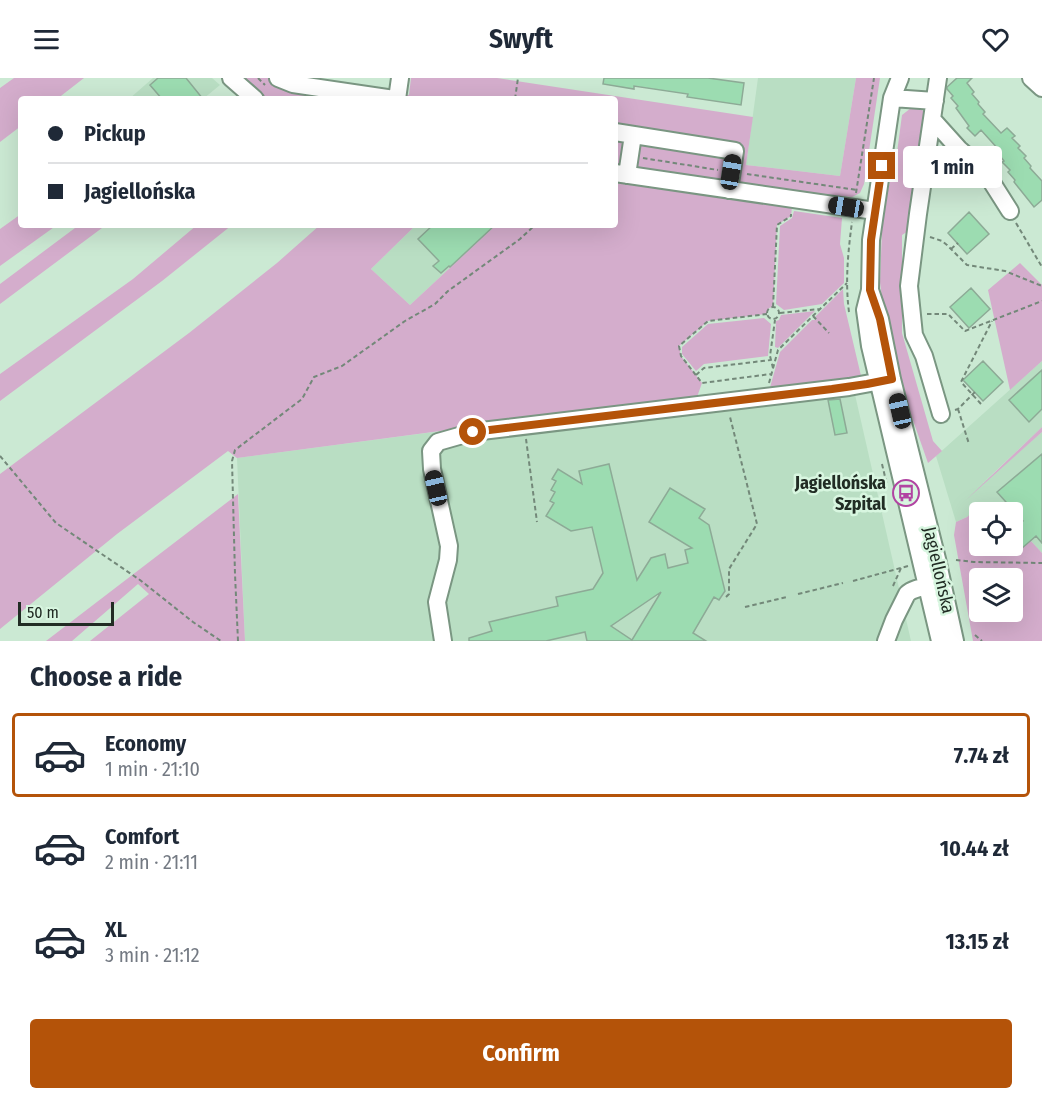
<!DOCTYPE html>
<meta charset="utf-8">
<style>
body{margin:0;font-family:"Fira Sans Condensed",sans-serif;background:#f6f6f7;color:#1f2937;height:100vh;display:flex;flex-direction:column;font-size:22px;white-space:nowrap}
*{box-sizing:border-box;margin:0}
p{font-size:20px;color:#747a83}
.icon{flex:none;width:33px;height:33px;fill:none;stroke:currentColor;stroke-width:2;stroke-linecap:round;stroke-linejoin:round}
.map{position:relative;height:563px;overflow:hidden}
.drawer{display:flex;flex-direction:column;background:#fff;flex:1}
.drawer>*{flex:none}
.guide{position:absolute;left:18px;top:18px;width:600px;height:132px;border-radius:6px;box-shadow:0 6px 24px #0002;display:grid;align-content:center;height:132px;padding:0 30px;background:#fff}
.buttons{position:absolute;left:969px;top:424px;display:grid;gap:12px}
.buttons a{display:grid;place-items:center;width:54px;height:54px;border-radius:6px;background:#fff;box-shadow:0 6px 24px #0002;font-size:30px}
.scale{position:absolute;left:18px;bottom:15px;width:96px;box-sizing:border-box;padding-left:6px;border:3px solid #212c24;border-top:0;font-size:16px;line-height:21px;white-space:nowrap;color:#212c24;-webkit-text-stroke:4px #d8f6e0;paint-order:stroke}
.end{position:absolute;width:27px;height:27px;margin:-14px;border:8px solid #b45309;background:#fff;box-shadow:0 0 0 3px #fff}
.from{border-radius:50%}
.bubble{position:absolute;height:42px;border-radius:6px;background:#fff;box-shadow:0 6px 24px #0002;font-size:20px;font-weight:700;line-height:42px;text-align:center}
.car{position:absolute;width:18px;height:36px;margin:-18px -9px;border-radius:8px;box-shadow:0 0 4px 2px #0007;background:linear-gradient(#222 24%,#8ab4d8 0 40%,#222 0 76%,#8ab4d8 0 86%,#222 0)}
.guide b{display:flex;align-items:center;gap:21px;height:57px;font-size:22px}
.guide b+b{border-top:2px solid #e0e1e3}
.guide i{width:15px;height:15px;background:#1f2937}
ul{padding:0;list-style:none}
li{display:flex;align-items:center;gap:18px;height:84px;margin:0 12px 9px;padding:0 18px;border:3px solid transparent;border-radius:6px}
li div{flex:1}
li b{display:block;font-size:22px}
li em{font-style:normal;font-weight:700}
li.on{border-color:#b45309}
li>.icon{width:54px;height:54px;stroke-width:1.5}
h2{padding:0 30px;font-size:27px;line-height:72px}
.primary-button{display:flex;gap:12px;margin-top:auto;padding:12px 30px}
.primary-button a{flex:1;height:69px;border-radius:6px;background:#b45309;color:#fff;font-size:24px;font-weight:700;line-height:69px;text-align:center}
header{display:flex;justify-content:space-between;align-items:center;height:78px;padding:0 30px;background:#fff;font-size:27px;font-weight:700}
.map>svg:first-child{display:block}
.built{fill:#b9dec3}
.green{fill:#d4adcc;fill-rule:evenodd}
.building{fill:#9cdcb1;stroke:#8daa96;stroke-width:1.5;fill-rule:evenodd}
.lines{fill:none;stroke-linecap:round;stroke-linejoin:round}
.minor-casing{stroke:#7a9682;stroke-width:20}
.path{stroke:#738879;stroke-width:2;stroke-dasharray:4.5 3;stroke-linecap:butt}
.minor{stroke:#fff;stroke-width:16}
.route{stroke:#b45309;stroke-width:8}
.labels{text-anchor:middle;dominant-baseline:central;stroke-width:5;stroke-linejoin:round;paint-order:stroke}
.poi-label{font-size:18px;font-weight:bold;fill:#212c24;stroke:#d8f6e0;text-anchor:end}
.street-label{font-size:18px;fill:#212c24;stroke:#d8f6e0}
</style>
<header><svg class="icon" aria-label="menu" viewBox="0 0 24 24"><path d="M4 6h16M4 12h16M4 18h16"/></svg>Swyft<svg class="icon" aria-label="heart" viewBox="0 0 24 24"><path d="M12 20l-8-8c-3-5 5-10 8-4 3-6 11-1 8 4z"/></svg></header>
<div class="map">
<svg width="1042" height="563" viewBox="0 0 1042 563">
<rect width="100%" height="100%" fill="#cbe9d3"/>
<path class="built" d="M153,0H212L220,7L203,21H129Z
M758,0H856L840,98L746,87Z
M416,147H496L410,227L371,191Z
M1042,283V349L983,405L1042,354V475L1031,463L1021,471L1013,461L1012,435H988L984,431L956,444L936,378Z
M851,299L911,563H245L237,380Z"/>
<path class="green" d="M14,0H84L57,21H21V48L0,64V10Z
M242,0H289L295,2L409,17L411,0H497L753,39L746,87L840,98L856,0H880L864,106L860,115L852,119L793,113L615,87V21H264Z
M911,30L920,31L928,36L913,150L902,157V255L933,363L942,373L928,385L896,294L884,237L880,204L882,152L888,112L890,104L894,97L902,37Z
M615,105L769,125L792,129L791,138L777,147L773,229L769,230L767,236L708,243L679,268L681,278L702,305L697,319L237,380L228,373L117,456L0,551V396L189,255L277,185L320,147H416L371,191L410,227L496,147H615Z
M794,133L842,140L840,166L844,180V205L822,226L784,232L776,226L780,148L792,140Z
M21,136V147H57L0,188V151Z
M79,147H106L0,226V206Z
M197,147H232L162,203L0,323V296L133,201Z
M1020,185L1042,207V283L1010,312L988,212Z
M843,211L844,226L862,302L769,313L780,274L812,242H816L814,240Z
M815,233L778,270L775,269L776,243L779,242L781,237Z
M764,240L771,246L768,278L704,286L696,293L682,276V269L708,246Z
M1042,349V354L966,422Z
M238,416L245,563H90L149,516L138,506L72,563H46Z
M984,431L988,435H980V468H1012L1013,461L1021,471L1031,463L1042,475V563H973L954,457L956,444L967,439L975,432ZM980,501H1012V534H980Z"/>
<path class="building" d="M158,0H186L203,21H162L150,7Z
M604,0H708L744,5L741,27L687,19L688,16L634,8V11L603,6Z
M957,0H972L967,5L974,14L972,16L979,24L978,26L985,34L983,36L1001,55L1007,50L1015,58L1012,60L1020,68L1018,70L1026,78L1024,80L1031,88L1030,90L1042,103V122L1034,129L1014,104L1015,102L1008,94L1010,92L1002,84L1004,83L997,74L999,72L981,52L975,58L967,50L969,48L956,30L958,28L951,20L953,18L947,11V9Z
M969,134L989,156L967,176L948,155Z
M433,147H495L450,189L449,188L441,195L433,188L439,183L418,161Z
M971,210L990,231L969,250L950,229Z
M983,283L1003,304L983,323L963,302Z
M1042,292V331L1029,344L1009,322Z
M840,321L847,355L835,357L828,322Z
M1042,376V465L1036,458L1021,471L1012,461V452L1023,443L997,414Z
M609,386L637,502L651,480L665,476L668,490L688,485L685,472L692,470L649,444L670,410L705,431L699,440L709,447L725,513L719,522L714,519L693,555L706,563H587L585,554L546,563H469V560L492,553L489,544L558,528L556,519L593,511L603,495L592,449L571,453L546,438L554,425L550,423L555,414L551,412L556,403L552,401L558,391L582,406L579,393ZM661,514L632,562L611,548Z"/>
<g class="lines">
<defs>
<path id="minor" d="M231,0L255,21
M278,0L293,6L394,21
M900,0L892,20L871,162L870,212L865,232L870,268L940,563
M938,0L918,136L909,208L914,257L924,278L941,336
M1031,0L1042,10
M892,20L935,23
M397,21L400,0
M932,41L959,71L981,90L991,103L1010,133
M615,54L735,73L729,112
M615,95L875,133
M627,97L633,57
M870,212L880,241L892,301L937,481L955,563
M443,563L437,524L448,482L449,468L432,391L431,373L438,364L473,354L849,309L892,301
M886,563L894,542L907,516C914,509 928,509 938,506"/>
</defs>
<use href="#minor" class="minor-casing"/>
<path class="path" d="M258,0L265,7
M515,21L518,0
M643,80L718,92
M747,96L857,112
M856,115L874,0
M1016,145L1042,189
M930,159L942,163L947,167L967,187L1005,193L1042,208
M951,171L958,165
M767 235a6 6 0 1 1 12 0a6 6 0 1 1-12 0Z
M773,229L777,147L791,138V136
M849,234C845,204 848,174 852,144
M780,235L820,231L847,205
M767,236L708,243L679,268L681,278L702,305L771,296
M927,236H948L965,253L1042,223
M813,238L829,255
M773,290L770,278L775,242
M696,297L704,290L771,282
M769,305L778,272L820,231
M981,326L961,304L992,243
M958,331L969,366
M955,332L958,331L975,314
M526,361L537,444
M0,378L56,445L140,502L193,544L221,563
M882,386L887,407
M956,482L974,484L1042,485
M853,503L908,488
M893,508L901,490
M798,516L843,505
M726,519L729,516V491L757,446L730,339
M745,529L787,519
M975,557L982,563
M238,563L235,496L232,383L235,372L302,321L314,299L342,288L405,243L435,226L448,213L520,161L535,147"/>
<use href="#minor" class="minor"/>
</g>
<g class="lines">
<path class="route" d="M473,354L832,311L867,306L892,301L880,241L870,212L871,162L882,88"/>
</g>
<defs>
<symbol id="bus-ring" viewBox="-11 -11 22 22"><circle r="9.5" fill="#d8f6e0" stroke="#b144a2" stroke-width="1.5"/><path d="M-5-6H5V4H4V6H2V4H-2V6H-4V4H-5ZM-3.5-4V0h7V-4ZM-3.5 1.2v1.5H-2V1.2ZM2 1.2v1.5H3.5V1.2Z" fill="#b144a2"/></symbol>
</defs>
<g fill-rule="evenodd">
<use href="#bus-ring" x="891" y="400" width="30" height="30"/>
</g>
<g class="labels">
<g class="poi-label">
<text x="886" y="405">Jagiellońska<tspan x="886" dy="21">Szpital</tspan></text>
</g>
<g class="street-label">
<text transform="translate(939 492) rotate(77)">Jagiellońska</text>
</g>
</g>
</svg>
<div class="buttons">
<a><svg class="icon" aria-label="locate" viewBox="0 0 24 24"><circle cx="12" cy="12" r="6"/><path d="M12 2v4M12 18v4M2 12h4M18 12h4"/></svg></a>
<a><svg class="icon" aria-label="layers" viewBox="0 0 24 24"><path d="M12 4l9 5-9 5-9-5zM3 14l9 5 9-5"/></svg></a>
</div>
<div class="scale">50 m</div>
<i class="end from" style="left:473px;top:354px"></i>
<i class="end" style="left:882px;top:88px"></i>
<div class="bubble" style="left:903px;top:68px;width:99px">1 min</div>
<i class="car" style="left:731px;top:94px;rotate:9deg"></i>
<i class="car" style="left:846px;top:129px;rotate:279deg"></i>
<i class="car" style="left:900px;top:333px;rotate:347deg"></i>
<i class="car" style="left:436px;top:410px;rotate:347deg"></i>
<div class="guide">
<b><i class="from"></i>Pickup</b>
<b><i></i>Jagiellońska</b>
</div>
</div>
<section class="drawer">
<h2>Choose a ride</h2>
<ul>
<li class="on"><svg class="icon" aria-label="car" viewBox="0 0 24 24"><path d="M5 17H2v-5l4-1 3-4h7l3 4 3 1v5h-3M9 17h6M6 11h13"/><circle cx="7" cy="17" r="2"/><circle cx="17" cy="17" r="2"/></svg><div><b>Economy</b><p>1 min · 21:10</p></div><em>7.74 zł</em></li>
<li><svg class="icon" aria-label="car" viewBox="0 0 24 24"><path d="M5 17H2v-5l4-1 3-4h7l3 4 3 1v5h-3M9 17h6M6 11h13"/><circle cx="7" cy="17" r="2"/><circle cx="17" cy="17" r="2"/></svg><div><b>Comfort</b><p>2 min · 21:11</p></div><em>10.44 zł</em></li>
<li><svg class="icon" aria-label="car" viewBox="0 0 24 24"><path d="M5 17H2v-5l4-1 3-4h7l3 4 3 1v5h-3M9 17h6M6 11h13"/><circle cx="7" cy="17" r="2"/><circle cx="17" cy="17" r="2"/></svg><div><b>XL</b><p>3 min · 21:12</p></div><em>13.15 zł</em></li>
</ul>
<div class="primary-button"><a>Confirm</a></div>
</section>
